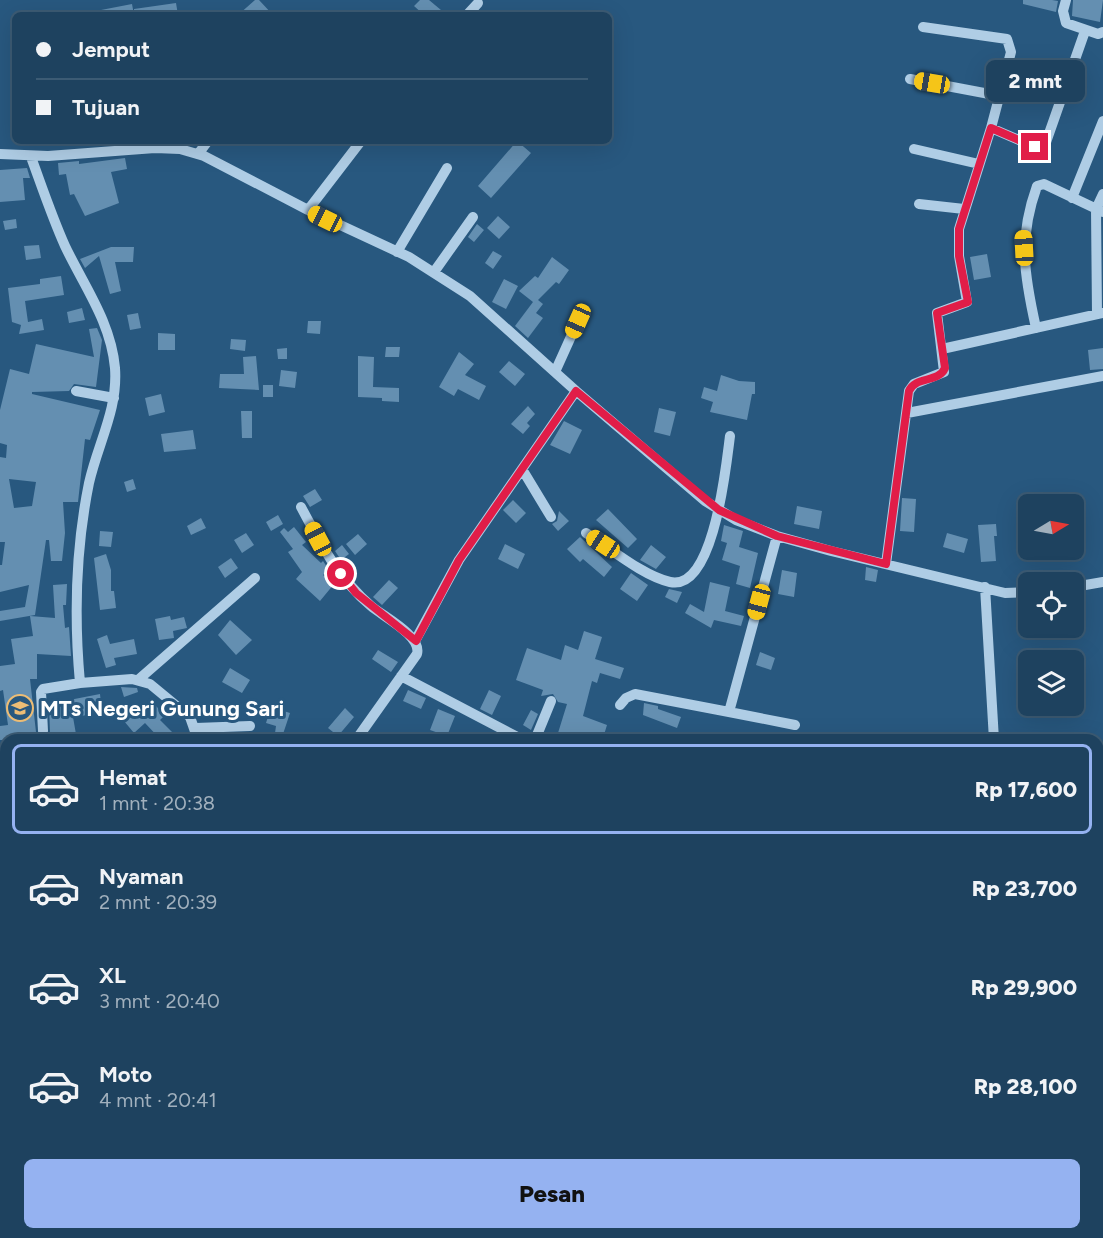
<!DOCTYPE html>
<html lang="id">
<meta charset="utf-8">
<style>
body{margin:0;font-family:Figtree,sans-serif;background:#264965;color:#f1f3f6;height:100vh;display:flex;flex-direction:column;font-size:22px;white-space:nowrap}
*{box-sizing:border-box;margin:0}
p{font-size:20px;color:#a1b0bd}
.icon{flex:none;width:33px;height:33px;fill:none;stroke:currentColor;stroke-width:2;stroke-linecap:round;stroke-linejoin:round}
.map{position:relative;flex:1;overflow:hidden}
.panel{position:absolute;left:0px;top:734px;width:1104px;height:506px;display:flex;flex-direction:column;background:#1e425f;border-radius:18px 18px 0 0;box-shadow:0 6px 24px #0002,0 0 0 2px #3c5b74}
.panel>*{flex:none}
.guide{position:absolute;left:12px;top:12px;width:600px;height:132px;border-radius:9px;box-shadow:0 6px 24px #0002,0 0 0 2px #3c5b74;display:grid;align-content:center;height:132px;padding:0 24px;background:#1e425f}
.needle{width:39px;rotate:80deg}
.tools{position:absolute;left:1018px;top:494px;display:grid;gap:12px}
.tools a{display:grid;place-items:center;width:66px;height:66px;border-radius:9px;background:#1e425f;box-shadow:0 6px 24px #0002,0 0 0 2px #3c5b74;font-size:30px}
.end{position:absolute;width:27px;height:27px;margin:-14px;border:8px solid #e11d48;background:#fff;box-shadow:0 0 0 3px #fff}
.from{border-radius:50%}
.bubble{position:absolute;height:42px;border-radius:9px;background:#1e425f;box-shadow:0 6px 24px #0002,0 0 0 2px #3c5b74;font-size:20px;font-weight:800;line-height:42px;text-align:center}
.car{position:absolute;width:18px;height:36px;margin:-18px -9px;border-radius:8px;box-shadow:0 0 4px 2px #0007;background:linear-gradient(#f5c518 24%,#345 0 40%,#f5c518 0 76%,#345 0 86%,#f5c518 0)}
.guide b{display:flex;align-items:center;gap:21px;height:57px;font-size:22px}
.guide b+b{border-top:2px solid #3c5b74}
.guide i{width:15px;height:15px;background:#f1f3f6}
ul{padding:10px 0 0;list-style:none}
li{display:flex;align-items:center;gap:18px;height:90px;margin:0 12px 9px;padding:0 12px;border:3px solid transparent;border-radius:9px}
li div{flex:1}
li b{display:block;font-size:22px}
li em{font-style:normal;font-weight:800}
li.current{border-color:#95b2f1}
li>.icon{width:54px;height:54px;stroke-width:1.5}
.primary-button{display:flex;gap:12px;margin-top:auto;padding:12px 24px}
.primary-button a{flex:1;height:69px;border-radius:9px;background:#95b2f1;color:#111;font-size:24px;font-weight:800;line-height:69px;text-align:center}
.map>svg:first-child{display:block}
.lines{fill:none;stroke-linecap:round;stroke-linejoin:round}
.river{stroke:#5d7f9a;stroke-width:22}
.building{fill:#648fb1;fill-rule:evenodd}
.minor{stroke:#afcde5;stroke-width:10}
.route{stroke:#e11d48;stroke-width:8}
.labels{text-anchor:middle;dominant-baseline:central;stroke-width:6;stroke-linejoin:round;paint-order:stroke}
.poi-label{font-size:22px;font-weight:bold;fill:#fff;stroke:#28587f;text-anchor:start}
</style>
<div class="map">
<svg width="1103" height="1238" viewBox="0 0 1103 1238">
<rect width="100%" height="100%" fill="#28587f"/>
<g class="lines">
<path class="river" d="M1098,908L1103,906
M571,1238L572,1233"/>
</g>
<path class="building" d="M255,0H259L273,15H238Z
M420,0H429L447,15H424L414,6Z
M1023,0H1052L1058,1L1056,12L1023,4Z
M1073,0H1103L1100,22L1072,16Z
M176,3L178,15H134V9Z
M132,4L134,15H102L101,10Z
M517,141L531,153L491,198L478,186Z
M125,158L127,169L111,172L119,203L85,216L74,194L70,195L66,174L59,175L58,163L79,161V164Z
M27,168L30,178H23L25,200L0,202V170Z
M498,216L510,227L499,239L487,228Z
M16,219L17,228L5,230L3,221Z
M477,224L484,230L474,242L468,237Z
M39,245L41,258L26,260L24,246Z
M111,247H134L133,262H115L121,291L110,294L99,256L85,268L80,259Z
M493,251L502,256L493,269L485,263Z
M987,254L991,277L974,280L970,257Z
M552,257L569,270L559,284L556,282L538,300L543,304L536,313L543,318L528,338L515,326L533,302L519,291L535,276L538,278Z
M61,276L64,295L25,301L28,322L42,319L44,330L19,334L21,325L12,322L8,288L40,284V279Z
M504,279L518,286L506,309L492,302Z
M82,308L85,320L69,323L67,312Z
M138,313L141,328L130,330L127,315Z
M308,321H321L320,334L307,333Z
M97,328L102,340L96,387L74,384L69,391L32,392V394L100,410L90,440L85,439L78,502H63L65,533L62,561H51L49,540H46L35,615L0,621V611L25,607L29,585L0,592V565H2L5,542H0V457L6,458L7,445L0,443V410L10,369L29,374L36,344L94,357L89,329ZM9,479L36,482L32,506L14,508Z
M158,333L175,334V350H158Z
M231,339L246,340L245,351L230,349Z
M386,347H400L399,357H385Z
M287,348V359H278L277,349Z
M1103,348V369L1090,370L1088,350Z
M459,352L474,364L465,375L486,386L479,400L458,389L454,396L439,387Z
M256,356L259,390L219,388L220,374H244L243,357Z
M358,356L374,357L373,387L399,388V402L382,401V398L358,397Z
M509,361L525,374L515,386L499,372Z
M281,370L297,372L295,388L279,386Z
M721,375L739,381L755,382V394H752L747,420L710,412L713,402L701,398L704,387L717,391Z
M263,385H273V397H263Z
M161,394L165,412L149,416L145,398Z
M528,406L535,414L527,423L530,426L523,434L511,424Z
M659,408L676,412L670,436L654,432Z
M241,411H252V438H242Z
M564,421L582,430L570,454L550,445Z
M193,430L196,449L164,452L161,434Z
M133,479L136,489L127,492L124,482Z
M315,489L322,500L310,507L303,496Z
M902,498L916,499L914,532L900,531Z
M513,500L526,513L516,523L503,510Z
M797,506L822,511L819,529L794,524Z
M608,509L637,539L628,548L596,520Z
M559,511L569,521L558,531L552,524L557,521Z
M278,515L283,524L271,531L266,522Z
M201,518L206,528L191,535L187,526Z
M996,524L997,536H994L996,561L981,562L978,525Z
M724,525L743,531L739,547L758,553L750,588L736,584L740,566L722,560L727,543L721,541Z
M294,527L306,542L302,545L321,563L323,561L329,570L323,575L334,584L320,601L296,579L302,572L288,552L293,549L280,532L284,528L288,532Z
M100,531L113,532L111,547L99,546Z
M246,533L254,545L242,553L234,540Z
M947,533L968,539L964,553L943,547Z
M358,534L367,544L355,555L346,544Z
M580,537L612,567L604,577L583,559L580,562L567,549Z
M505,544L525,554L518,569L498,559Z
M342,545L349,554L341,560L335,551Z
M651,545L666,557L656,569L640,560Z
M106,554L111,570V591H114L116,608L100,610L94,558Z
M231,558L238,568L225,578L218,567Z
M866,567L878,570L876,582L865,580Z
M782,570L797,573L794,597L778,594Z
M631,573L648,585L637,601L620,589Z
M389,580L398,588L382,605L373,597Z
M710,582L730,587L725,611L744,616L741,626L714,620L711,628L685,613L690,604L704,612Z
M67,584L66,605H63L65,628L69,627L71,656L37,654V679H30L36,732L43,738L50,734L49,704L100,694L102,713L73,717L77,740H0V726L8,725L3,690L0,691V666L15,664L11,639L33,636L30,616L55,618L53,585Z
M669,589L682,592L677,603L665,597Z
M170,616L171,620L184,617L187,628L173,631L174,638L159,640L155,619Z
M230,620L252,640L236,655L218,635Z
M584,631L602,637L595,659L624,668L620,679L600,673L597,683L592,681L583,716L607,725L603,738L591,735L590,740H581L558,733L567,704L558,702L553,694L541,696L543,690L516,680L527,648L561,660L565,645L578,650Z
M107,635L110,644L134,639L137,654L114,658L116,665L106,668L97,639Z
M378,650L398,662L391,672L372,659Z
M760,652L775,658L771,670L756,665Z
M230,668L250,680L242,693L222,682Z
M121,687L137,688L138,692L124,697Z
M408,690L426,698L421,709L403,701Z
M489,690L501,696L492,715L480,709Z
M644,703L658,706V709L681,717L677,728L643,715Z
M154,704L165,715L160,720L180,740H161L145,723L134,733L124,721L135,711L141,718Z
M271,707L290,713L281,740H274L276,726L266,723Z
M345,708L354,717L338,736L328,728Z
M438,709L455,716L447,736L430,730Z
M531,710L538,714L531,730L523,725Z"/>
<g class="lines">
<path class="minor" d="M1066,0L1063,11L1066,23L1098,34L1103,32
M467,15L478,3
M910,79L1000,96
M991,128L1035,147L1045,145L1085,31
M914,149L979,164
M0,154L48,156L155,148L180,149L204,156L308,210L409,257L470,296L576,391L705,501L736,520L777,536L831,551L1005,593L1029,592
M198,154L208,141
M31,157C42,187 52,217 65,246C84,286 111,322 115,368C118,410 98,443 89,483C76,547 74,617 80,683L132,679L150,684L190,717L198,740
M1072,198L1103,121
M919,204L964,209
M308,210L361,141
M397,252L447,168
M434,272L473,217
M1097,314L1096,209L1103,194
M1036,328C1024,274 1018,239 1037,186L1044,184L1103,212
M942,349L1103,313
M555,372L578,321
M76,391L114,398
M907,413L1103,376
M522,469L551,517
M301,507C320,543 339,579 371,606C384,617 422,636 417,654L356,740
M586,533C610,548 643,576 670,582C714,592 726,466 730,436
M777,536L729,712L795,725
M886,564L909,391L914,384L944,372L937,313L967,302L959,256V229L991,128L1011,52L1007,39L923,27
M985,587L994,740
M1074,587L1103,582
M415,641L459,560L576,391
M401,676L523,740
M138,680L255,578
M620,705L626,698L635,694L729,712
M196,728L250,726
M43,731L41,692L43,689L80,683
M535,740L551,701
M0,1085L6,1084
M0,1128H6
M0,1226L1,1238
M346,1233L364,1238
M618,1233L626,1238
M305,1238L306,1233"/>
</g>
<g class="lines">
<path class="route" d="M341,574L356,593L416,641L459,560L576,391L719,510L777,536L886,564L909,391C915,376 939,383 945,368L937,313L968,302L959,256V229L991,128L1035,147"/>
</g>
<defs>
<symbol id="school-ring" viewBox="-11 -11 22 22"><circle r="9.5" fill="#28587f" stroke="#edbd75" stroke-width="1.5"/><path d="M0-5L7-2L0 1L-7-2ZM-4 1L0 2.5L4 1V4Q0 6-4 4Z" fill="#edbd75"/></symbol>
</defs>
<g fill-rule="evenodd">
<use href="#school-ring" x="5" y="693" width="30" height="30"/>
</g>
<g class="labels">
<g class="poi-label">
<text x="40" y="708">MTs Negeri Gunung Sari</text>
</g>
</g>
</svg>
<div class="tools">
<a><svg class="needle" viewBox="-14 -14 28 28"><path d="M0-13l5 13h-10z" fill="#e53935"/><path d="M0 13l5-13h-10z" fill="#a1b0bd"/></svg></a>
<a><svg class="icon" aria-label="locate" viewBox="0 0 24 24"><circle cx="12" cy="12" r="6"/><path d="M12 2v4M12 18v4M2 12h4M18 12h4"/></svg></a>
<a><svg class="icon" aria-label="layers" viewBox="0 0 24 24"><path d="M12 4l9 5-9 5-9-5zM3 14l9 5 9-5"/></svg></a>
</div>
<i class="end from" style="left:341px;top:574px"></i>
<i class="end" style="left:1035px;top:147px"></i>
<div class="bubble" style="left:986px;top:60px;width:99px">2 mnt</div>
<i class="car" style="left:932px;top:83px;rotate:280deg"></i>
<i class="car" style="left:325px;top:219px;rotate:296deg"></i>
<i class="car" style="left:1024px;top:248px;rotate:357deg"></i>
<i class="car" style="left:578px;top:321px;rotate:204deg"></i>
<i class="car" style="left:318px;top:539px;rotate:332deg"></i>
<i class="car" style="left:603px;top:544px;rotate:303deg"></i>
<i class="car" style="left:759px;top:602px;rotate:195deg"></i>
<div class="guide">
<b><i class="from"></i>Jemput</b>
<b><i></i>Tujuan</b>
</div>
<section class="panel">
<ul>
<li class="current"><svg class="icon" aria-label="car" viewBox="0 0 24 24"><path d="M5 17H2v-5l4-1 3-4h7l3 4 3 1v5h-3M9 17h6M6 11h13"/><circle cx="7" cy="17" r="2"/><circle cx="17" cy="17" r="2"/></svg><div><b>Hemat</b><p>1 mnt · 20:38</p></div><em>Rp 17,600</em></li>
<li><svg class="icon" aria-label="car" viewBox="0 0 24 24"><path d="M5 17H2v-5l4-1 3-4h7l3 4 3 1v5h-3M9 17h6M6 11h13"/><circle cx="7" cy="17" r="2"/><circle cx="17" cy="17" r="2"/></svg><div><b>Nyaman</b><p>2 mnt · 20:39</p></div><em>Rp 23,700</em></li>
<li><svg class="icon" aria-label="car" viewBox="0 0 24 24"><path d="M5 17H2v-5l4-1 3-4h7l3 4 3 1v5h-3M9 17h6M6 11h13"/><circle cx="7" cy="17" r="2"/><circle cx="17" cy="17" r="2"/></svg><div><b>XL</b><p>3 mnt · 20:40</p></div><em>Rp 29,900</em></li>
<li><svg class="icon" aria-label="car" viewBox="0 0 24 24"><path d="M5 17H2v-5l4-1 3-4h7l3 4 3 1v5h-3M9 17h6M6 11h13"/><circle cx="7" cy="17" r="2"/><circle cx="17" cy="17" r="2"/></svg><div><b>Moto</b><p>4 mnt · 20:41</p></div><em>Rp 28,100</em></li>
</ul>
<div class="primary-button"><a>Pesan</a></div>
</section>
</div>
